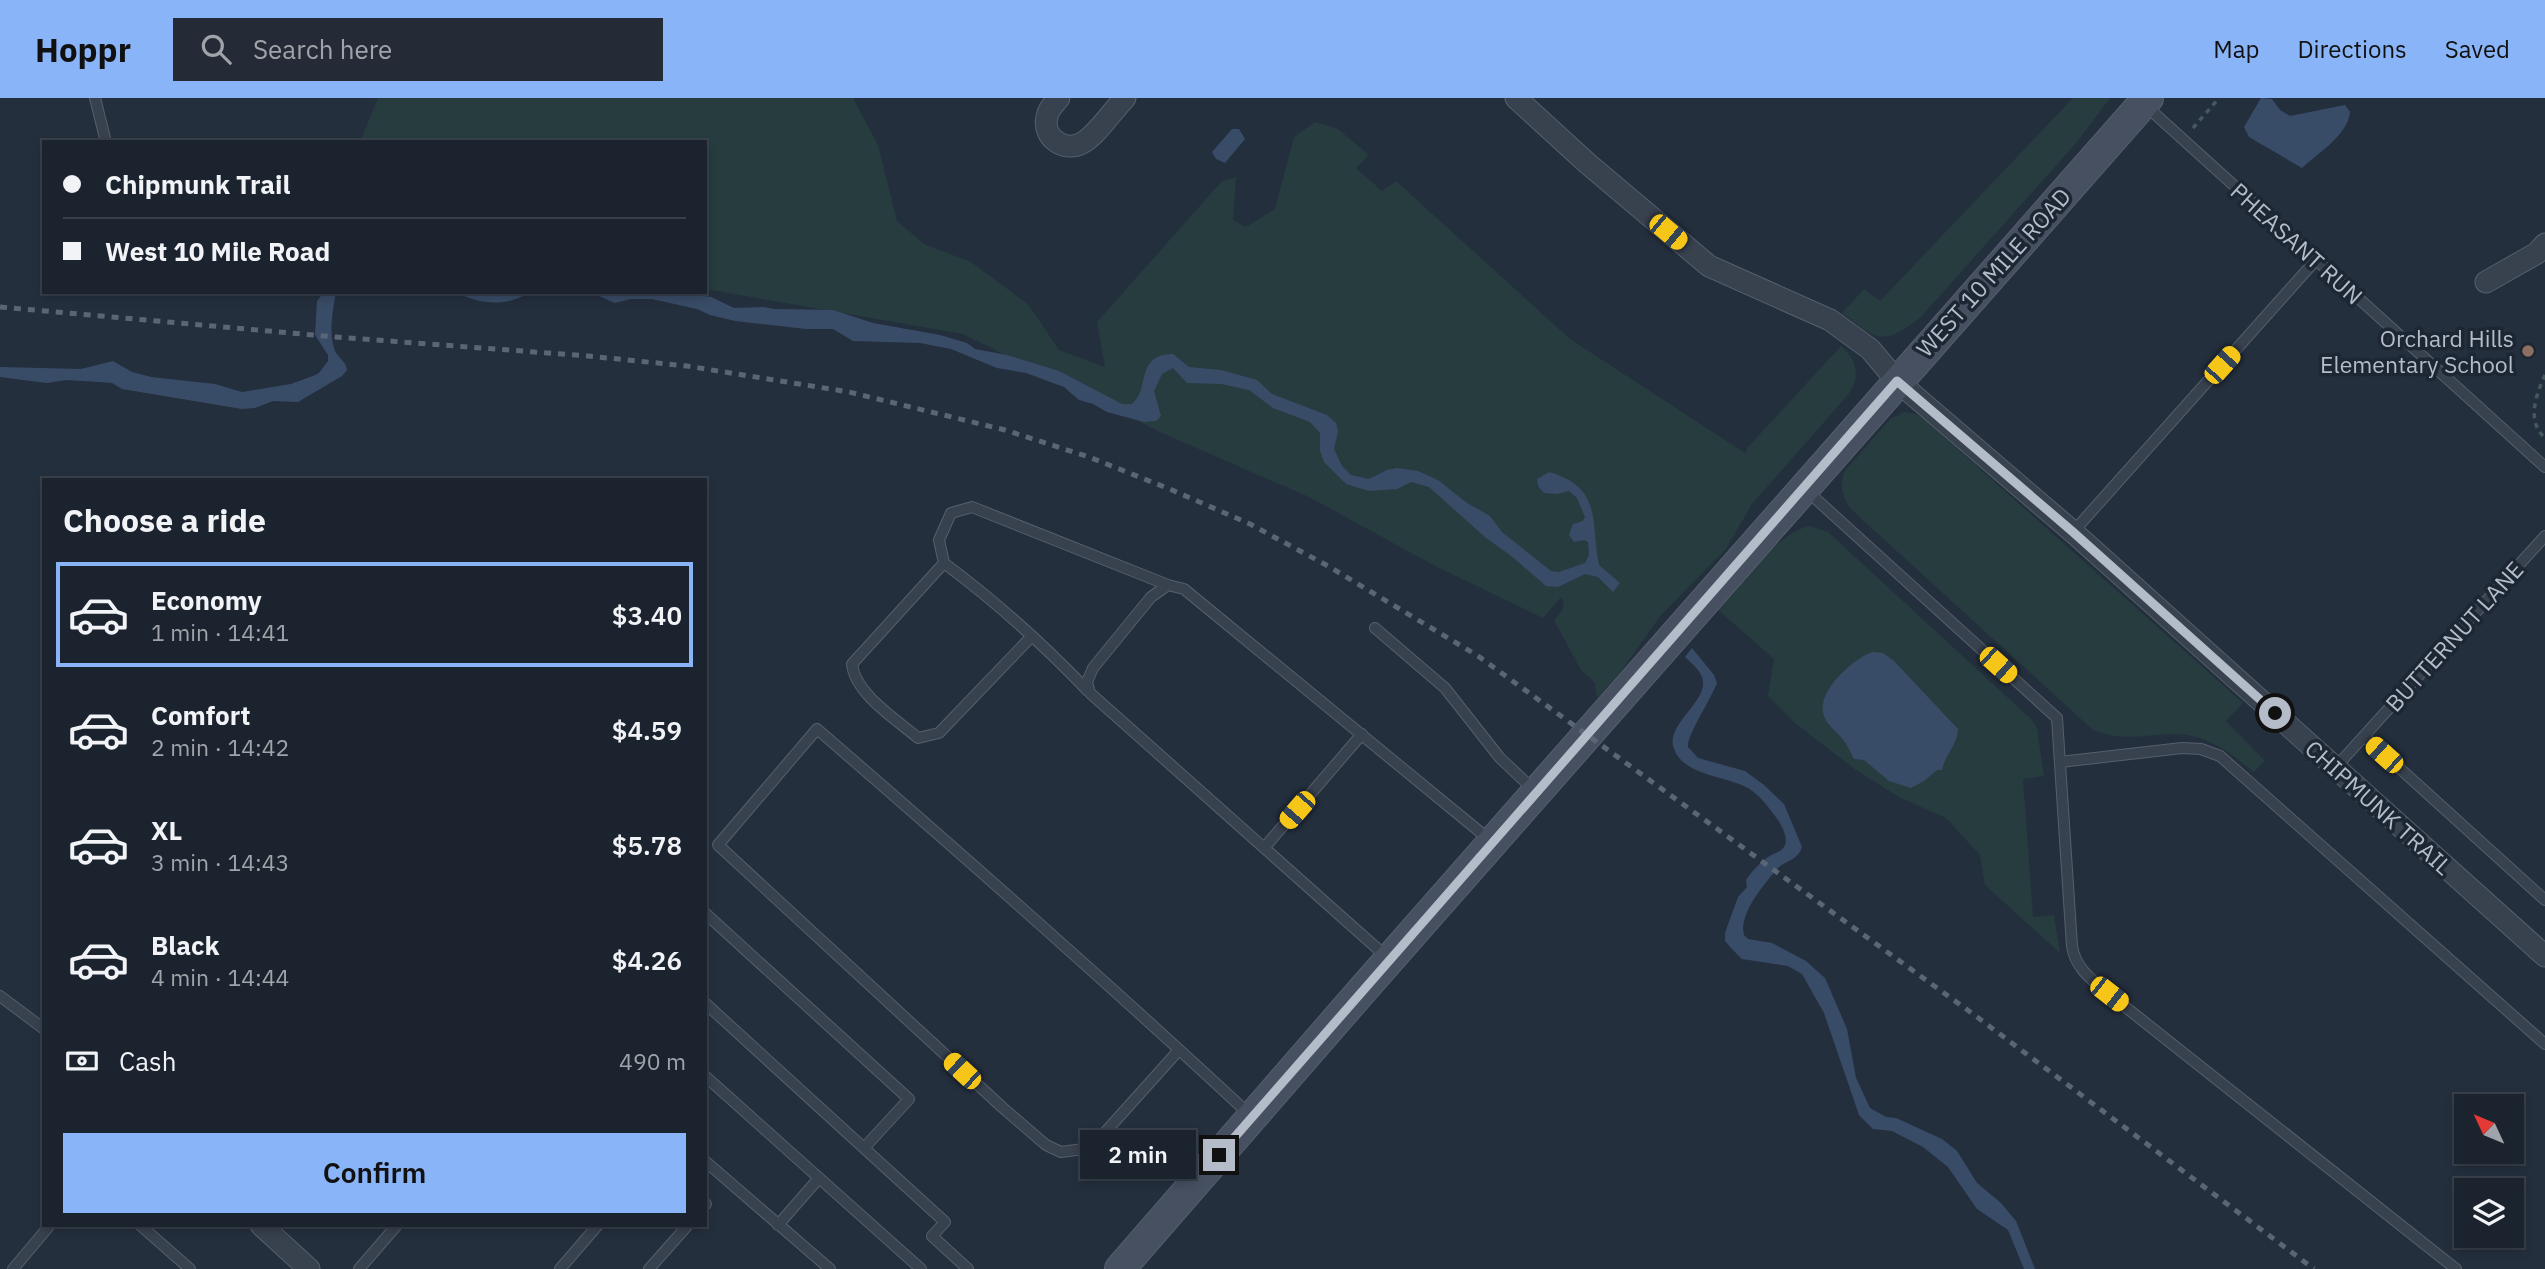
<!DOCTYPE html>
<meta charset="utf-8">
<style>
body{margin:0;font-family:"IBM Plex Sans",sans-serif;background:#242b36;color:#f1f3f6;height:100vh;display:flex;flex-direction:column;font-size:26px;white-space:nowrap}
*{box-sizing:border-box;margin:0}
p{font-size:23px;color:#a0a4aa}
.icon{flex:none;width:38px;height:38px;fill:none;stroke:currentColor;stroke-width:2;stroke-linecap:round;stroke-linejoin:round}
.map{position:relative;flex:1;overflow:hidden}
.sheet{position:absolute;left:42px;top:380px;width:665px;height:749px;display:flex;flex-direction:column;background:#1b232e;border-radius:0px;box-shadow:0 4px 10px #0003,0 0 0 2px #39404a}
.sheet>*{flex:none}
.top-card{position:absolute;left:42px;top:42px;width:665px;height:154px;border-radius:0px;box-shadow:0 4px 10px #0003,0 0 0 2px #39404a;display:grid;align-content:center;height:154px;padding:0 21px;background:#1b232e}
.needle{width:46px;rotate:314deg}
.controls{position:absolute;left:2454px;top:996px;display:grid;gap:14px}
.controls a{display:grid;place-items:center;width:70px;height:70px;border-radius:0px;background:#1b232e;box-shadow:0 4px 10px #0003,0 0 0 2px #39404a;font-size:35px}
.end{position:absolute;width:32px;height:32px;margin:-16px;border:9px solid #b4bcc9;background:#111;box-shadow:0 0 0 4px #111}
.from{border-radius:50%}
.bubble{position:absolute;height:49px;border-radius:0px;background:#1b232e;box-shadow:0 4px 10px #0003,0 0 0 2px #39404a;font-size:23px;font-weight:600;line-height:49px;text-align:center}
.car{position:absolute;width:21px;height:42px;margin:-21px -10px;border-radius:9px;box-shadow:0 0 5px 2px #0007;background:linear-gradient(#f5c518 24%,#345 0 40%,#f5c518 0 76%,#345 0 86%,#f5c518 0)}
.top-card b{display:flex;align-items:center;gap:24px;height:66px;font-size:26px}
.top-card b+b{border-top:2px solid #39404a}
.top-card i{width:18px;height:18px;background:#f1f3f6}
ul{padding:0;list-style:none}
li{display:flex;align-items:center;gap:21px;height:105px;margin:0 14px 10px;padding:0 7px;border:4px solid transparent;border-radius:0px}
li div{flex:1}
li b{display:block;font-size:26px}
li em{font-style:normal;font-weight:600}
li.selected{border-color:#8ab4f8}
li>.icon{width:63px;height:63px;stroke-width:1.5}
h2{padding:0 21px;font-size:32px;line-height:84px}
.pay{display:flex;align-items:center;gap:18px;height:77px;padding:0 21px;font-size:26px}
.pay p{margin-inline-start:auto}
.cta{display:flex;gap:14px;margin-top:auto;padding:14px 21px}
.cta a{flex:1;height:80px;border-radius:0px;background:#8ab4f8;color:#111;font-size:28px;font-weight:600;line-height:80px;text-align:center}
header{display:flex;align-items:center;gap:42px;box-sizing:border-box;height:98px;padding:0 35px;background:#8ab4f8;color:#111}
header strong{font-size:33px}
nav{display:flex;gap:38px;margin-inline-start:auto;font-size:24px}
.search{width:490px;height:63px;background:#242b36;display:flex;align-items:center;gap:18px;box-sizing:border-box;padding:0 24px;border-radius:0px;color:#a0a4aa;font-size:26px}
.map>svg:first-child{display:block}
.green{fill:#263c3f}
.water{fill:#394c67}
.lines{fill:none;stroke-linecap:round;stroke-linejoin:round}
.lane-casing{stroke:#565f6c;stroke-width:12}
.street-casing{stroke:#565f6c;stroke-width:23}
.secondary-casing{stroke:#565f6c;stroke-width:32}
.path{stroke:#44595c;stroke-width:3.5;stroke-dasharray:5 5;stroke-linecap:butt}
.lane{stroke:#38414e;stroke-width:10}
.street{stroke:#38414e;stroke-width:21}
.secondary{stroke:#465061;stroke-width:30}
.rail{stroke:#5a6575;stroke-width:5;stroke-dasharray:7 7;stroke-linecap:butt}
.route{stroke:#b4bcc9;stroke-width:9}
.education-dot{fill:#8d6e63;stroke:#1d2633;stroke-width:2.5}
.labels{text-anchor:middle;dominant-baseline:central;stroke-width:7;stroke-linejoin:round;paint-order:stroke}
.street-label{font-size:23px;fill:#b4bcc9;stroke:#1d2633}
.poi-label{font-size:23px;fill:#b4bcc9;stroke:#1d2633;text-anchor:end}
</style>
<header>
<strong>Hoppr</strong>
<div class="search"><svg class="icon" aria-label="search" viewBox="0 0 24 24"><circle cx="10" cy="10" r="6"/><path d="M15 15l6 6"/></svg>Search here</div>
<nav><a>Map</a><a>Directions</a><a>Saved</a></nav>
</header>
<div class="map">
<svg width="2545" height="1171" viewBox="0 0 2545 1171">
<rect width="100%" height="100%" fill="#242f3e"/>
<path class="green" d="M378,0H853L878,47L897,123L924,146L971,164L1028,206L1059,252L1105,269L1097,224L1222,83L1236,79L1233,122L1246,129L1275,111L1294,39L1315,24L1338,31L1369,57L1356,70L1382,93L1396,83L1570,241L1745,355L1748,349L1841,248C1858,263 1861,279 1847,298L1752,406L1726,451L1661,517L1619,576L1597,600L1595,585L1581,572L1554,522C1562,513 1567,510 1561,499L1543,520L1435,468L1309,399L1162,335L963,236L705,191V44H360Z
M2073,0H2110L2077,44L1920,220C1882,249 1877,242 1842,215L1864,191L1880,203Z
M1905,314L1916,316L1926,323L2243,605L2226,623L2265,663L2254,674C2233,658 2214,641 2187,637C2152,632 2132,647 2093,632L1854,414C1843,402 1839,390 1844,374L1890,321Z
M1810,428L1828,434L2032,622L2037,630L2044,678L2023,681L2033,819L2054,817L2060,855L1985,787L1980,757L1946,720L1899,699L1856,672L1796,626L1768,598L1774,561L1716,510C1736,488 1781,432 1810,428Z"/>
<path class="water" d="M2261,0L2272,1L2280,12L2290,18L2345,7L2350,14C2348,37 2318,55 2302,70L2249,39L2244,29Z
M1232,31H1239L1245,41L1225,65L1216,61L1212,54Z
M324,194H336C333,211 328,236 335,253C339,261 346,263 347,272L342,278L298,304L273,303L255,310L242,311L122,291L112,285L99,284L66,282L47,285L0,279V269L81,271L113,263L132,274L151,279L215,286L242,294L291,286L313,278L319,275L328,263V257L315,237L317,203Z
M454,194H530C505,210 481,206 454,194Z
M577,194H671L711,199L734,210L763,209L775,211L833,212L873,225L940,237L967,245L975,251L1007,257L1059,273L1122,306H1132C1151,291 1134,257 1173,256L1189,269L1221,272L1257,282L1272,296L1327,317L1336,325L1338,334L1334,351L1342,368L1351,377L1369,381L1387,372L1397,370L1418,373L1438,382L1467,405L1490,418L1502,434L1551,473L1559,474L1585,465L1589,457L1588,444L1584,442L1574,444L1569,437L1573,426L1583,423L1585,419L1577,400L1569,393L1557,396L1544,395L1538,388L1537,381L1549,374C1604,390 1590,425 1599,467L1620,485L1613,494L1598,479L1585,476L1558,489L1546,488L1510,457L1486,440L1429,389L1411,384L1397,391L1369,393L1346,386L1324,364L1320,353V335L1310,324L1273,310L1249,292L1221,286L1187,285L1173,270L1162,276L1154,293L1161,318L1156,323L1144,324L1107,314L1093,306L1079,302L1064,289L1026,275L997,270L951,251L920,245L853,243L833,231H806L735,223L710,217L697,211L652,201H631L615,205L599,198Z
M1692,550L1714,577L1717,585C1712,599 1686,639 1688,649L1698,660L1745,673L1764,687L1784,706L1802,749C1798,762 1787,762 1778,770C1765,785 1738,816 1744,837L1748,841L1772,845L1806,863L1825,880L1847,931L1856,980L1870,1010L1886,1019L1896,1020L1942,1041L1957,1053L1977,1085L2001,1105L2016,1123L2035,1171H2024L2008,1132L1977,1111L1948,1069L1923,1049L1892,1033L1873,1031L1859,1017L1824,915L1802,876L1788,868L1742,861L1731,850L1725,843V835L1738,799L1747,789L1746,782C1751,774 1760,765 1768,759C1774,755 1782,754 1785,747C1788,739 1782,728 1778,722C1770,711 1760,697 1748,690C1727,678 1684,678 1674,651C1664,626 1711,603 1702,579C1699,571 1691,565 1685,559Z
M1872,554L1883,555L1894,563L1958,631C1958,646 1945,657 1942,672H1937L1924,683L1911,690L1889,683L1864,662L1854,661C1850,653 1846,644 1840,638C1833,630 1828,628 1824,618C1815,594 1853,561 1872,554Z"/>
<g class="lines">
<defs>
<path id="lane" d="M95,0L106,44
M2145,7L2545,369
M1806,392L2057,620L2072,848C2075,870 2092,882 2109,896L2456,1171
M2073,434L2315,163
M944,465L852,566C855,596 896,621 918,640L939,635L1031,539
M1375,530L1445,590L1500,660L1535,693
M1088,593C1044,547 995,503 944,465L939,442L951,415L972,409L1168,487
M2364,638L2545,802
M2060,664L2182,650L2201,651L2220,658L2545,946
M2335,670L2545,438
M1264,750L1362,636
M705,815L909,1001L864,1050
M1389,861L1090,595L1087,584L1093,570L1151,499L1168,487L1184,491L1491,743
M0,898L44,931
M705,905L945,1124L932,1138L968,1171
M1179,952L1091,1050L1061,1054L1046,1047L1003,1010L718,747L817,631C963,757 1108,885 1250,1017
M705,978L921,1171
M705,1063L830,1171
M705,1107L706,1106
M140,1127L190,1171
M778,1127L819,1080
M13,1171L50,1127
M359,1171L397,1127
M560,1171L598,1127
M649,1171L688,1127"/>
<path id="street" d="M1059,0C1054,6 1048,11 1047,19C1042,39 1064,55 1082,45C1096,38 1113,12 1125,0
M1516,0L1587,65L1709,168L1830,222L1870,251L1897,283L2073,434L2545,858
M2486,184L2537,155L2545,146
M261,1127L309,1171"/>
<path id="secondary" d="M1120,1171L1366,888L2148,0"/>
</defs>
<use href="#lane" class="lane-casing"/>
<use href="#street" class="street-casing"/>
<use href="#secondary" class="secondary-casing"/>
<path class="path" d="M2193,30L2219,0
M2545,277C2536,297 2526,323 2545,340"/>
<use href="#lane" class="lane"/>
<use href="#street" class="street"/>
<use href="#secondary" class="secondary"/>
<path class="rail" d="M0,209L336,239L588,258L687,268L849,294L1005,332L1089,359L1172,392L1250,426L1328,468L1478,558L1973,916L2314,1171"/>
</g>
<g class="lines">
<path class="route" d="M1219,1057L1897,283L2073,434L2275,615"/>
</g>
<circle class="education-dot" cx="2528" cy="253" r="7"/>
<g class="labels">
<g class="street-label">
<text transform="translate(2297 145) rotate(42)">PHEASANT RUN</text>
<text transform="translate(1993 174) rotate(-48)">WEST 10 MILE ROAD</text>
<text transform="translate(2454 538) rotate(-48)">BUTTERNUT LANE</text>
<text transform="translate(2379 709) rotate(42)">CHIPMUNK TRAIL</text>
</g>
<g class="poi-label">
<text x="2514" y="240">Orchard Hills<tspan x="2514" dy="26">Elementary School</tspan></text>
</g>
</g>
</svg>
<div class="controls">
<a><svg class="needle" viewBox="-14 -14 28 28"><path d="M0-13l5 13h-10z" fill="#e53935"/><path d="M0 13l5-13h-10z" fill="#a0a4aa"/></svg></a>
<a><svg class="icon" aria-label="layers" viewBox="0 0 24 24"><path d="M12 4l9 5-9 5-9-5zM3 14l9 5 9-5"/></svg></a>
</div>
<i class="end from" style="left:2275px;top:615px"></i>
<i class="end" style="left:1219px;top:1057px"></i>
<div class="bubble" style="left:1080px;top:1032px;width:116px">2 min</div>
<i class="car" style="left:1668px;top:134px;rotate:130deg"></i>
<i class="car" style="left:2222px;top:267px;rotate:42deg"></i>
<i class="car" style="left:1998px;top:567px;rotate:132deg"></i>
<i class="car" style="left:2384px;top:657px;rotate:312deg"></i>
<i class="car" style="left:1297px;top:712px;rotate:221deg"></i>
<i class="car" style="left:2109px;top:896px;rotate:128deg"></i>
<i class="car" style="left:962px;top:973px;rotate:313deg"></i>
<div class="top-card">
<b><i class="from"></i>Chipmunk Trail</b>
<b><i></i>West 10 Mile Road</b>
</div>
<section class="sheet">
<h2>Choose a ride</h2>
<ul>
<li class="selected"><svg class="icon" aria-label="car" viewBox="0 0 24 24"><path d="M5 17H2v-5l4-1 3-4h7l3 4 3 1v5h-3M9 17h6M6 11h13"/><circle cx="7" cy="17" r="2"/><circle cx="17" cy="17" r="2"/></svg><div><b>Economy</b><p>1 min · 14:41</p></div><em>$3.40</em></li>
<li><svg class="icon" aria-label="car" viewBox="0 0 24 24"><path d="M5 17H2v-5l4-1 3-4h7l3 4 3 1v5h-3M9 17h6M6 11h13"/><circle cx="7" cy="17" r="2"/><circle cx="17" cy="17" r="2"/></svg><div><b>Comfort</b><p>2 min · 14:42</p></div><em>$4.59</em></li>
<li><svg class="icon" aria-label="car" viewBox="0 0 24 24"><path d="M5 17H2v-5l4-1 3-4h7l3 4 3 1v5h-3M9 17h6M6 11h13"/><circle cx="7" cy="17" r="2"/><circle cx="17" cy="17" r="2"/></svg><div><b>XL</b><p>3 min · 14:43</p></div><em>$5.78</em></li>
<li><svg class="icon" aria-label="car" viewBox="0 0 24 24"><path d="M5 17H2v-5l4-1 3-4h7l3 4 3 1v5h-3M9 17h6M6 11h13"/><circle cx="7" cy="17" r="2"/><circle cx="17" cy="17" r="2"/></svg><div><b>Black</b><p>4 min · 14:44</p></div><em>$4.26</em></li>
</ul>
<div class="pay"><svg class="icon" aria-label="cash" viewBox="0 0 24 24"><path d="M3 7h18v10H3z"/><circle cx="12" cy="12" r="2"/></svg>Cash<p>490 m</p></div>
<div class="cta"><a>Confirm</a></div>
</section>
</div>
